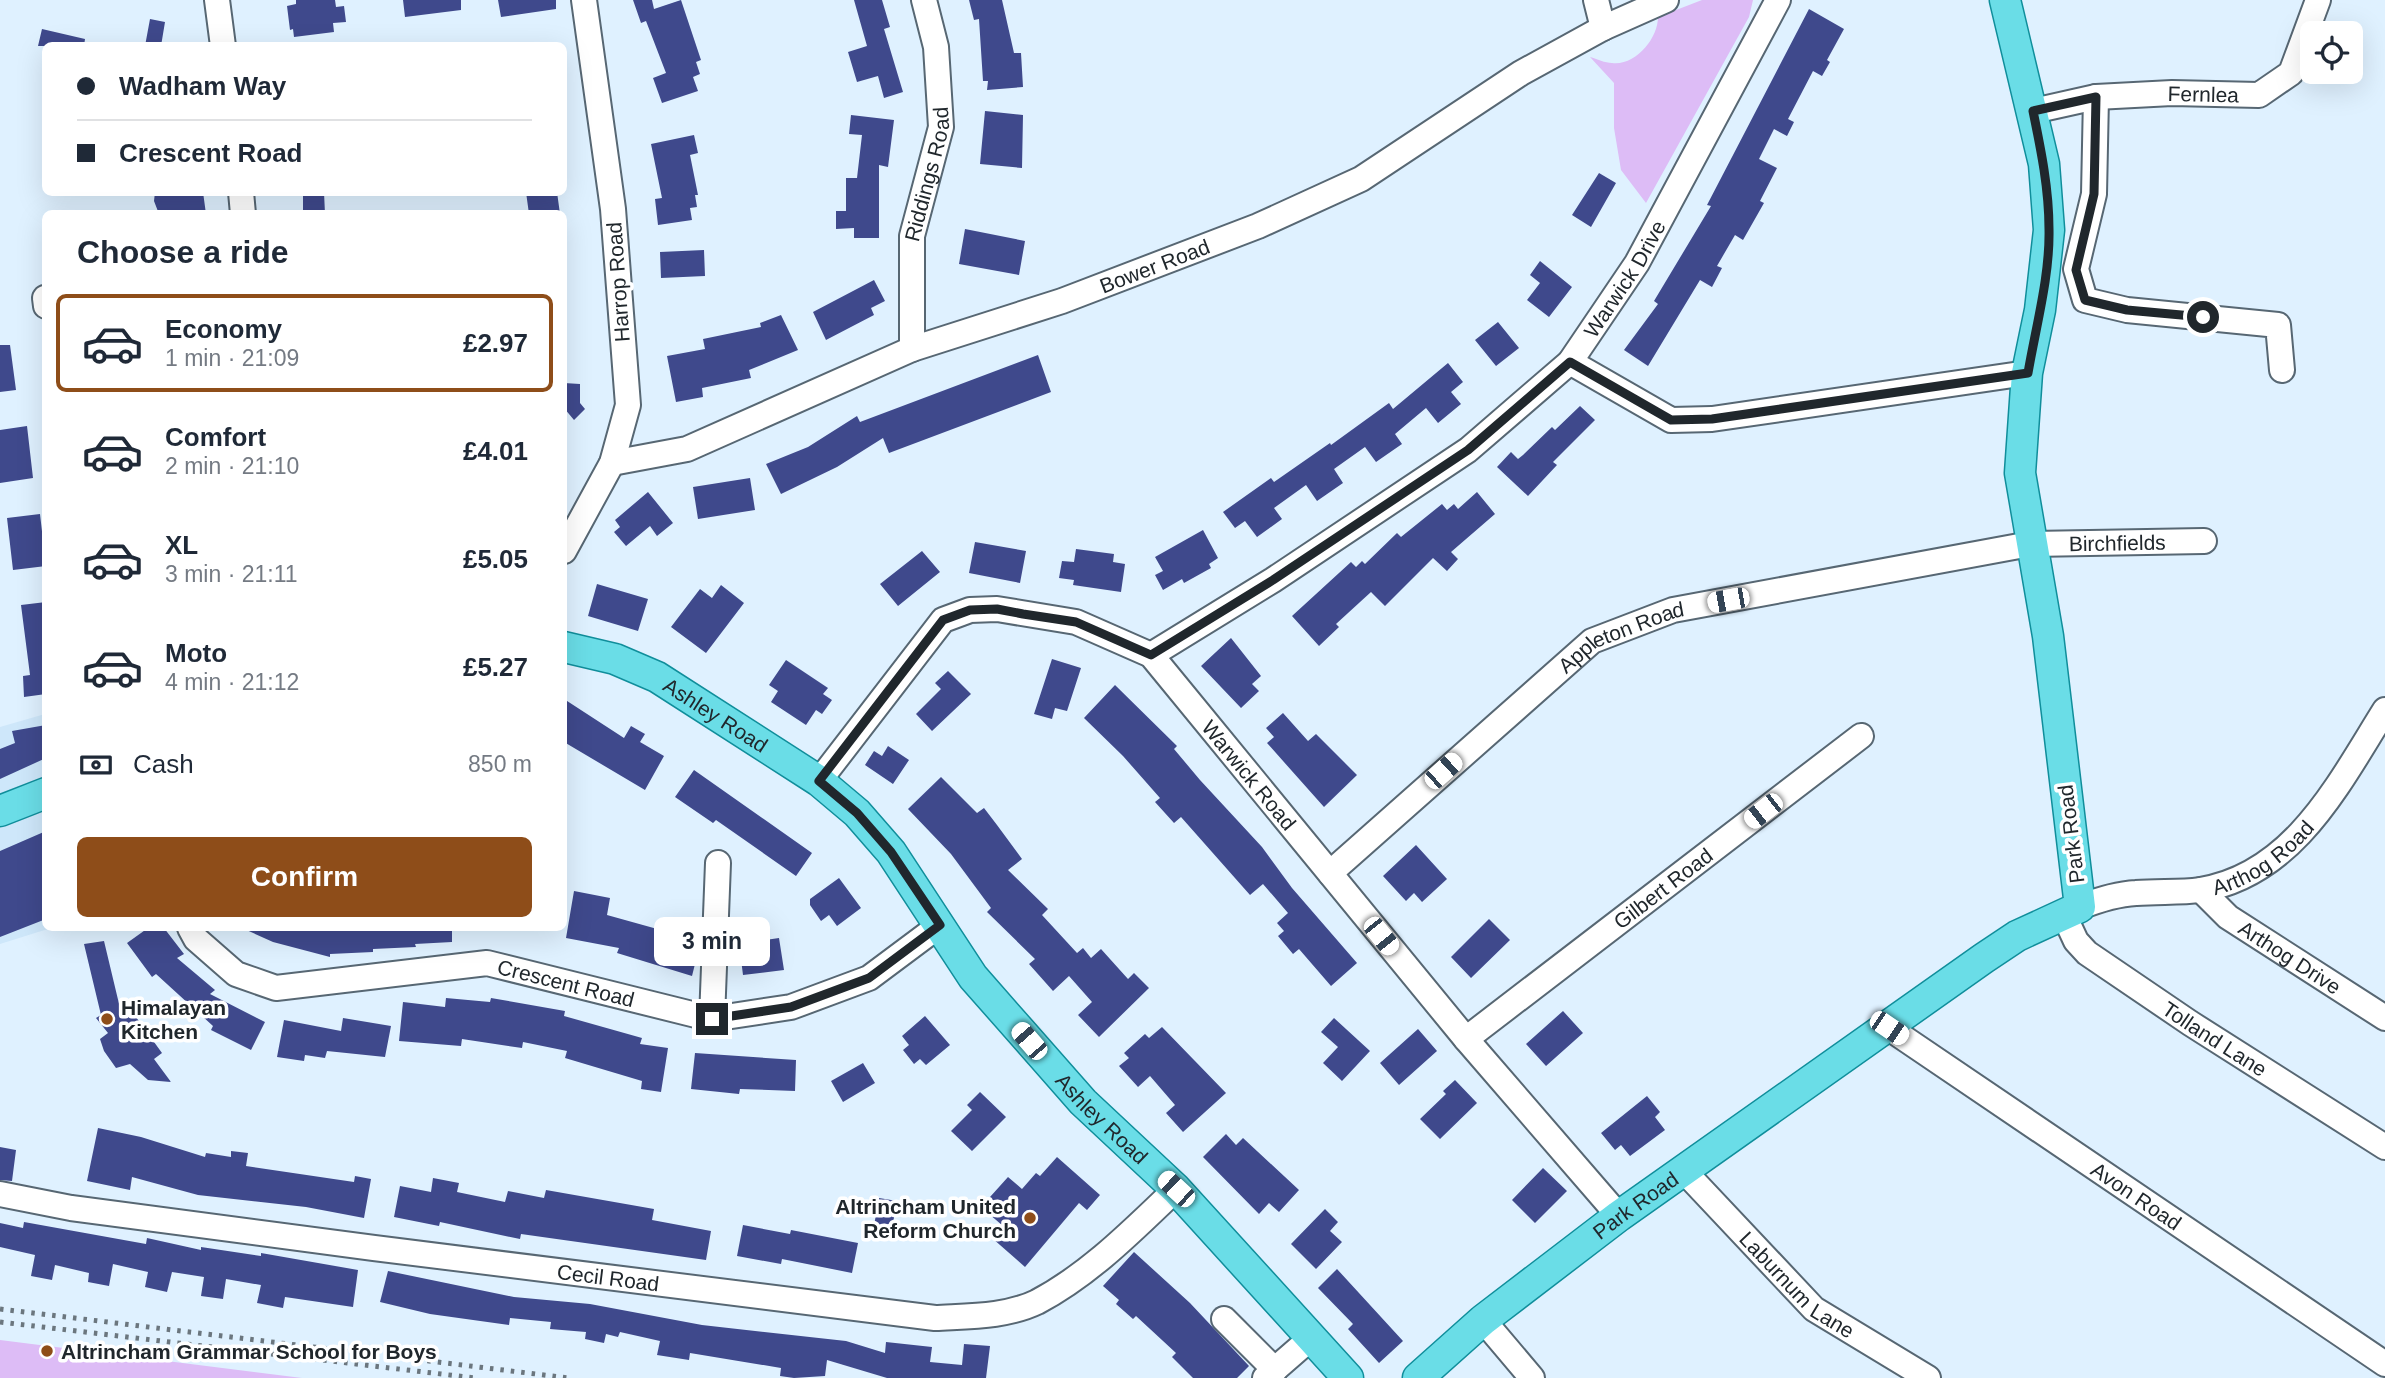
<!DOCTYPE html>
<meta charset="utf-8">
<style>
body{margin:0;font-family:Helvetica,sans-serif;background:#f2f2f3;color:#1f2937;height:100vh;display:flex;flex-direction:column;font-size:26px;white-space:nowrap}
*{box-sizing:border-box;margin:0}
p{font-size:23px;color:#747a83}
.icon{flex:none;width:38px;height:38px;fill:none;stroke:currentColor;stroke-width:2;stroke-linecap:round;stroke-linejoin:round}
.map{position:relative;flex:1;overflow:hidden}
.details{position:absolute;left:42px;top:210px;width:525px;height:721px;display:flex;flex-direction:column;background:#fff;border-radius:10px;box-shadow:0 7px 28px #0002}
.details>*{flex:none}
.guide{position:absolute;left:42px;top:42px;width:525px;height:154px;border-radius:10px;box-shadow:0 7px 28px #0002;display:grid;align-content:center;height:154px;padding:0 35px;background:#fff}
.controls{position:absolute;left:2300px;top:21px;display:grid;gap:14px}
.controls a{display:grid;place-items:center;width:63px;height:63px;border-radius:10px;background:#fff;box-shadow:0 7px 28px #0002;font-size:35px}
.end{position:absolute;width:32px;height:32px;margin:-16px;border:9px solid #20272c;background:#fff;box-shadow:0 0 0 4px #fff}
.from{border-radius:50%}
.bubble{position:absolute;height:49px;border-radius:10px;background:#fff;box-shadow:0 7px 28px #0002;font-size:23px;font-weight:700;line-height:49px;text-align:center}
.car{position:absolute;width:21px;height:42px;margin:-21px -10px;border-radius:9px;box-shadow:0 0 5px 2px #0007;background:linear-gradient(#fff 24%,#345 0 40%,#fff 0 76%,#345 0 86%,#fff 0)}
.guide b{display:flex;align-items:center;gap:24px;height:66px;font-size:26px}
.guide b+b{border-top:2px solid #e0e1e3}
.guide i{width:18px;height:18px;background:#1f2937}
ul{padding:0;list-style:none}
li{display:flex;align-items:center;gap:21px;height:98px;margin:0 14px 10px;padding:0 21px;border:4px solid transparent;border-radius:10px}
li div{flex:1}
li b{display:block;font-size:26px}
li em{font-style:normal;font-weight:700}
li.active{border-color:#8e4d19}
li>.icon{width:63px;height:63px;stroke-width:1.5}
h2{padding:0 35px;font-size:32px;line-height:84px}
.pay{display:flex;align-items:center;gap:18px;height:77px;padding:0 35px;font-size:26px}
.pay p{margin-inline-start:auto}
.button{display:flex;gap:14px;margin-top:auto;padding:14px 35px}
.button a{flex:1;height:80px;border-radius:10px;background:#8e4d19;color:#fff;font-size:28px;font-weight:700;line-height:80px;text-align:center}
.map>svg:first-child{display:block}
.built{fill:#cee7fa}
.green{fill:#ddbcf6}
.building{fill:#3f498c}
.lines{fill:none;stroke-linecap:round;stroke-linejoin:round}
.minor-casing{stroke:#576773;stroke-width:28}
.major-casing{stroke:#108e9b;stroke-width:33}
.minor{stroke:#fff;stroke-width:24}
.major{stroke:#6adde7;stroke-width:30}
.rail{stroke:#6b767e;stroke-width:5;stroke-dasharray:3.5 7;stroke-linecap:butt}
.route{stroke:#20272c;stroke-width:9}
.poi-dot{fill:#8e4d19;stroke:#fff;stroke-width:2.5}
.labels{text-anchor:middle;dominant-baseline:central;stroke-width:7;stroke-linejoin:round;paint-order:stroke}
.street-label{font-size:21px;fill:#20272c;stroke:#fff}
.poi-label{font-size:21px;font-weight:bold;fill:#20272c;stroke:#fff;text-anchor:start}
</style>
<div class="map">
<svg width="2385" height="1378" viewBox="0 0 2385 1378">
<rect width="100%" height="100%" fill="#dff1ff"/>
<path class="built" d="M45,714L46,928H51L0,944V727Z"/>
<path class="green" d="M1702,0H1753L1749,17L1646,203L1621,170L1614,128V83L1590,57C1597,59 1605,63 1612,63C1636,66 1658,38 1658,17Z
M0,1340L302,1378H0Z"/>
<path class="building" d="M296,0H335L336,7L344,6L346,22L333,23L334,32L294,37L293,29L290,30L287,6L296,4Z
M403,0H461V10L405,17Z
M498,0H556V9L501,17Z
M633,0H652L654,9L681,0L701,60L696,62L700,74L693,77L698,91L662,103L653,78L666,73L646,21L641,23Z
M854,0H882L890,27L884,29L903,92L884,98L878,76L857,82L848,52L867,46Z
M969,0H1002L1014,53H1021L1023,87L987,90L988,81H983L979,19L974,20Z
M1809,9L1844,29L1827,60L1830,62L1822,76L1813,71L1788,119L1794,122L1787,136L1774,129L1759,159L1777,168L1760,201L1764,203L1743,240L1735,235L1717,266L1722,268L1712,287L1700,280L1648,366L1624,350L1658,304L1654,301L1711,206L1707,205Z
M150,19L165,22L161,46H145Z
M42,29L85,39L84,46H38Z
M985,111L1023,115L1022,168L980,164Z
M851,115L894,120L888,167L879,165V238H854V228L836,229V211H846V178H857L862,135L849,134Z
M694,135L698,153L690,155L698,195H695L697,207L690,208L692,220L658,225L655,199L662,198L651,144Z
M1599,173L1616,183L1591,227L1572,215Z
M155,192H203L206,214H159L154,201Z
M303,192H324L325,214H303Z
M526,192H557L560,214H529Z
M965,229L1025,241L1019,275L959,264Z
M704,250L705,276L661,278L660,252Z
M1540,261L1572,287L1549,317L1527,300L1540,283L1530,275Z
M874,280L885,301L871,308L874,315L826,340L813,312Z
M781,315L798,350L749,370L751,378L702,388L703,397L676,402L667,356L705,349L703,339L761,327L760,323Z
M1498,322L1519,348L1496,366L1475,340Z
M0,345H10L16,390L0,392Z
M1038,355L1051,392L889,453L883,438L837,467L781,494L766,464L808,447L857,416L860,422Z
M1448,363L1463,382L1451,392L1461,404L1438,423L1426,408L1395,434L1402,444L1376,462L1365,447L1334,469L1343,483L1317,501L1306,485L1274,508L1282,519L1257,537L1245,521L1235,528L1223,512L1271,478L1274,482L1330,443L1331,445L1389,403L1393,409Z
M564,383L580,384V403L585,409L574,420L564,408Z
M1580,406L1595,420L1553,462L1557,465L1528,496L1497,467L1511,452L1518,459L1523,455L1552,427L1555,430Z
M27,426L33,478L0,483V430Z
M750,478L755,510L698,519L693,487Z
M648,492L673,523L657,536L650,526L626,546L614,532L620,527L615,520Z
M1477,492L1495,514L1451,552L1458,559L1447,571L1433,558L1385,606L1371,592L1336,624L1339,627L1319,646L1292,616L1351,562L1356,567L1362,561L1365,564L1397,533L1401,537L1442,504L1447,510L1454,504L1458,509Z
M40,514L46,566L13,570L7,518Z
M1203,530L1218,558L1209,564L1211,568L1184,583L1182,579L1163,590L1155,575L1163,571L1155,557Z
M975,542L1026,551L1020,583L969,573Z
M1076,549L1114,554L1113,562L1125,564L1121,592L1073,585L1074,580L1059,578L1062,561L1074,562Z
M922,551L940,572L898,606L880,584Z
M597,584L648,599L638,631L588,616Z
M721,585L744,603L706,653L671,627L700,589L712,598Z
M46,602V694L24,697L23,676L30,675L21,605Z
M1231,638L1261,676L1252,684L1259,691L1241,708L1201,666Z
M1052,659L1081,668L1067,711L1055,708L1052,719L1034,714Z
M786,660L828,688L823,694L832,700L822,714L816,710L806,725L771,702L778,691L769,685Z
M948,671L971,694L932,731L916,714L941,689L935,683Z
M1115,685L1177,746L1174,749L1200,780L1262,847L1292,888L1357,963L1331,986L1299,949L1293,954L1278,936L1284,931L1277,923L1288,913L1263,884L1250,895L1181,817L1174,823L1155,802L1160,798L1123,756L1084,718Z
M564,699L624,738L631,726L645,734L640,742L664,756L645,790L564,742Z
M1283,713L1308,741L1316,734L1357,775L1324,807L1267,743L1274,737L1266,728Z
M46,725V758L0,779V749L15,743L12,731Z
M888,746L909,760L893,784L865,765L874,751L882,756Z
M694,770L812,853L796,876L716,820L713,823L675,797Z
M941,777L977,813L984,808L997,825L1022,859L1008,870L1048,909L1042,915L1077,953L1083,948L1091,958L1101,949L1128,979L1134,973L1149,988L1099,1037L1078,1015L1092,1002L1069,976L1053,991L1029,964L1035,959L987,912L991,908L951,854L908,809Z
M46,831V919L0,937V851Z
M1416,845L1447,879L1422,902L1414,893L1406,901L1383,876Z
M839,878L861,908L837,926L829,915L821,921L810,905V899Z
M574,891L610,898L607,915L668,932L670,923L693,930L690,941L700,944L692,976L617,953L619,948L566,938Z
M1489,919L1510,940L1471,978L1451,957Z
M148,928H164L184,954L177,958L215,990L210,994L265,1022L251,1050L211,1030L213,1026L156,974L152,977L127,943Z
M242,928H452V942L415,944L416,947L373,949V952L330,954V957L273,942Z
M779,938L784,970L743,975L740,951L752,942Z
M104,941L120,1008L128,1006L162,1053L154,1059L171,1082L148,1080L130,1064L116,1068L104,1051L100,1039L108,1033L96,1018L101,1015L84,944Z
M446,998L490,1002L491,998L565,1011L564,1016L642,1038L640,1044L668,1048L661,1092L641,1089L642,1081L565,1058L567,1051L523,1042L522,1048L462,1039L461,1046L399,1041L403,1002L445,1007Z
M1563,1011L1583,1033L1546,1066L1526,1044Z
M925,1016L950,1045L926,1065L920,1059L914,1064L903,1050L909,1045L902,1036Z
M343,1018L391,1026L385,1057L327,1051L325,1058L305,1055L304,1061L277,1057L284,1020L341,1031Z
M1334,1018L1370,1051L1342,1081L1323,1063L1338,1047L1321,1032Z
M1162,1027L1226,1093L1183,1132L1166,1113L1175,1105L1150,1076L1138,1087L1119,1066L1129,1058L1124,1053L1145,1034L1149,1038Z
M1418,1029L1437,1051L1399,1085L1380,1063Z
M695,1053L796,1060L795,1091L740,1089L739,1094L691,1089Z
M863,1063L875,1083L843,1102L831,1081Z
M1455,1080L1477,1103L1440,1139L1420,1119L1446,1094L1443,1091Z
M980,1092L1006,1117L972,1151L951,1131L972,1110L967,1105Z
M1647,1096L1660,1112L1655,1117L1665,1130L1630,1156L1621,1145L1615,1150L1601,1133Z
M98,1128L141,1137L205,1157L206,1153L231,1157V1151L248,1153L246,1166L354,1182L355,1176L371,1179L364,1218L306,1207L198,1195L132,1177L130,1190L87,1181Z
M1226,1134L1236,1145L1243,1138L1299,1190L1279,1212L1269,1203L1259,1214L1203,1157Z
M0,1147L16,1150L12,1181L0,1180Z
M1057,1157L1100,1195L1087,1210L1079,1203L1025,1267L992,1238L1003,1226L981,1207L1008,1177L1022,1189L1036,1173L1040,1176Z
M1543,1168L1567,1191L1535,1223L1512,1200Z
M433,1178L459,1183L457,1192L505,1202L508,1191L544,1198L546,1190L654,1209L652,1220L711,1231L706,1260L521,1234L520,1239L440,1222L439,1226L394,1217L400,1186L431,1192Z
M879,1198L897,1201L891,1234L873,1231Z
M1325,1209L1338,1222L1330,1231L1342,1242L1316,1269L1291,1244Z
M24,1222L146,1244L147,1238L201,1250V1247L261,1256V1253L358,1270L353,1307L285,1297L283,1308L257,1303L261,1285L226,1279L223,1299L201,1296L204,1277L172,1272L167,1292L145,1287L148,1272L113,1264L109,1286L88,1282L89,1273L55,1265L52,1280L31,1276L35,1255L0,1247V1223L23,1228Z
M743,1225L790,1234L791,1230L858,1243L852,1273L782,1259L781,1264L737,1256Z
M1134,1252L1190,1303L1249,1366L1237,1378H1193L1172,1357L1176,1353L1136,1316L1133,1319L1116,1304L1119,1300L1103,1286Z
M1337,1269L1403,1341L1379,1363L1348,1329L1353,1324L1318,1288Z
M388,1271L514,1297L590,1304L702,1325L846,1341L885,1353L886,1342L932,1347L930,1362L962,1365L964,1344L990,1346L986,1378H887L827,1360L825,1376L794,1378L780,1376L781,1368L690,1353L689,1360L657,1355L660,1341L620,1332L618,1337L606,1334L604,1343L585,1339L586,1332L550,1329L551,1322L510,1318L509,1325L430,1314L380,1302Z"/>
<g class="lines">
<defs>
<g id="minor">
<path d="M217,0L223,46"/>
<path d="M1596,0L1603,28"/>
<path d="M2096,97L2094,194L2076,269L2085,300L2127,310L2278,325L2282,370"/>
<path id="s1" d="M2033,111L2096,97L2172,93L2259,95L2291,73L2318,0"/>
<path d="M241,192L243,214"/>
<path d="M45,298L46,306"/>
<path id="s2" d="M912,349V236L941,127L936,47L924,0"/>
<path d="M1570,362L1671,420L1712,419L2027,373"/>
<path id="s3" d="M612,463L687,449L912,349L1062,301L1258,226L1361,179L1521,73L1603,28L1666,0"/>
<path d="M564,551L612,463L628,405L613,209L584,0"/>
<path id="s4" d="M1151,655L1273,580L1468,450L1570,362L1637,263L1778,0"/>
<path id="s5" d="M819,781L943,620L970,610L997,609L1076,622L1151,655L1466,1039L1619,1216"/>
<path id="s6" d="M1330,873L1592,641L1673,610L2030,544L2204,541"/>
<path id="s7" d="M2201,890L2228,917L2385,1018"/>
<path id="s8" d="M2080,907C2098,900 2117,894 2136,893C2157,891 2180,893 2200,890C2294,875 2339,783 2385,710"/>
<path id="s9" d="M2063,913L2076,941L2087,953L2190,1023L2385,1147"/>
<path id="s10" d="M190,928L196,939L236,974L276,988L487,963L712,1019L791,1007L869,978L940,925"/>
<path d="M712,1019L718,863"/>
<path id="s11" d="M1889,1028L2385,1364"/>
<path id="s12" d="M1466,1039L1861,736"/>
<path id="s13" d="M1684,1171L1814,1309L1928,1378"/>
<path id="s14" d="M0,1194L71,1208L374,1248L935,1318C968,1316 1006,1317 1037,1302C1090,1274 1133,1230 1176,1189"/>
<path d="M1224,1319L1275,1370"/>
<path d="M1483,1320L1532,1378"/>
<path d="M1265,1378L1311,1338"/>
</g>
<g id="major">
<path id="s15" d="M564,647L615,659L657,677L819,781L857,813L891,852L973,977L1083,1102L1176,1189L1348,1378"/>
<path d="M0,811L46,793"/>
<path id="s16" d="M1418,1378L1483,1320L1619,1216L1984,958L2017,936L2080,907L2048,636L2020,473L2027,373L2040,310L2049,230L2044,164L2005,0"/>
</g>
</defs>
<use href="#minor" class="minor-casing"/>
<use href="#major" class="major-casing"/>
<use href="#minor" class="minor"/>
<use href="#major" class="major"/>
<path class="rail" d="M0,1309L569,1378
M0,1322L475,1378"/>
</g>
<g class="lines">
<path class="route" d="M712,1019L791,1007L869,978L940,925L891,852L857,813L819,781L943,620L970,610L997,609L1023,614L1076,622L1151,655L1273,580L1468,450L1570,362L1671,420L1712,419L2028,373C2036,326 2050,276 2049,229C2049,189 2041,150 2033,111L2096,97L2094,194L2076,270L2085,300L2127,310L2203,317"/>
</g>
<g class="poi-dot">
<circle cx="107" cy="1019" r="7"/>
<circle cx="1030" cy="1218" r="7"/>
<circle cx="47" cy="1351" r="7"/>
</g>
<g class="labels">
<g class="street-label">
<text stroke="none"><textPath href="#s1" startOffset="172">Fernlea</textPath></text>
<text stroke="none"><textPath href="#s2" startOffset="177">Riddings Road</textPath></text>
<text stroke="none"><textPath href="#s3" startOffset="579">Bower Road</textPath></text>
<text stroke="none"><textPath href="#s4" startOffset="612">Warwick Drive</textPath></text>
<text transform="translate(618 282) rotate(-94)">Harrop Road</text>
<text stroke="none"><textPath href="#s6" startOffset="887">Birchfields</textPath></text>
<text stroke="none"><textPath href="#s6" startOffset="378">Appleton Road</textPath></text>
<text stroke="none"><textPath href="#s15" startOffset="168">Ashley Road</textPath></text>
<text stroke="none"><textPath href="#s5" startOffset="576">Warwick Road</textPath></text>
<text transform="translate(2071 834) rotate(-97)">Park Road</text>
<text stroke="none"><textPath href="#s8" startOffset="194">Arthog Road</textPath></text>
<text stroke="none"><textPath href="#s12" startOffset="248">Gilbert Road</textPath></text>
<text stroke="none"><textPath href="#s7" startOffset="112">Arthog Drive</textPath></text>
<text stroke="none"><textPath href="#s10" startOffset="402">Crescent Road</textPath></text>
<text stroke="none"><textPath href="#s9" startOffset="201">Tolland Lane</textPath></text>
<text stroke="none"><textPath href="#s15" startOffset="733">Ashley Road</textPath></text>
<text stroke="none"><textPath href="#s11" startOffset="299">Avon Road</textPath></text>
<text stroke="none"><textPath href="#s16" startOffset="278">Park Road</textPath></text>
<text stroke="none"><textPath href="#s14" startOffset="614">Cecil Road</textPath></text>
<text stroke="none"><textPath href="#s13" startOffset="161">Laburnum Lane</textPath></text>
</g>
<g class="poi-label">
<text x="121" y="1007">Himalayan<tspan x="121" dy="24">Kitchen</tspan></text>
<text x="1016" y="1206" text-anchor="end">Altrincham United<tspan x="1016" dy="24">Reform Church</tspan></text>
<text x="61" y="1351">Altrincham Grammar School for Boys</text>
</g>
</g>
</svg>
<div class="controls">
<a><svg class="icon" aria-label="locate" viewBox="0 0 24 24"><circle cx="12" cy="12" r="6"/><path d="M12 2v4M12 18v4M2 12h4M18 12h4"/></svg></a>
</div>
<i class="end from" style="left:2203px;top:317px"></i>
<i class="end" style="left:712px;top:1019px"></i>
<div class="bubble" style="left:654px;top:917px;width:116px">3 min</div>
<i class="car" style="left:1728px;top:600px;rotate:260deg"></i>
<i class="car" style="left:1443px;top:771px;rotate:48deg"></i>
<i class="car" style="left:1763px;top:811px;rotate:232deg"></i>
<i class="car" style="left:1381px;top:936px;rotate:141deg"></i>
<i class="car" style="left:1889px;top:1028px;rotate:124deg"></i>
<i class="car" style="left:1029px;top:1041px;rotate:319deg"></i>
<i class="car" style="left:1176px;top:1189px;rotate:313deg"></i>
<div class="guide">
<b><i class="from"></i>Wadham Way</b>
<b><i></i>Crescent Road</b>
</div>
<section class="details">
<h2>Choose a ride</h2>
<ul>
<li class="active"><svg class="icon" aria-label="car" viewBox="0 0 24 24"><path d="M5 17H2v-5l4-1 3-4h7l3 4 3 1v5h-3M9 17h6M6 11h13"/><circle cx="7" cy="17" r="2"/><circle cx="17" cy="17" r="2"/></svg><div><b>Economy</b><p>1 min · 21:09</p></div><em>£2.97</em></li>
<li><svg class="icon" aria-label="car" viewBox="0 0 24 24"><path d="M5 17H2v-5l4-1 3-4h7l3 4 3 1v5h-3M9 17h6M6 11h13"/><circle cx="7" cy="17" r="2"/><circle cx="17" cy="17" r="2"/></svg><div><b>Comfort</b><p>2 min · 21:10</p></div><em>£4.01</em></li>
<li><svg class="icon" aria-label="car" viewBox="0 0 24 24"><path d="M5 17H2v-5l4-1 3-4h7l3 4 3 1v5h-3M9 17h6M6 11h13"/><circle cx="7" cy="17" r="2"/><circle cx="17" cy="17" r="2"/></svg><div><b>XL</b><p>3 min · 21:11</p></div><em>£5.05</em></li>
<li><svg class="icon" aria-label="car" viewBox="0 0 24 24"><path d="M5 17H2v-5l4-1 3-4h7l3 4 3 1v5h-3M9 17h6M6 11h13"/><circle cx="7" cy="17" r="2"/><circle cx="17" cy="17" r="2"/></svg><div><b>Moto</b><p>4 min · 21:12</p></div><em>£5.27</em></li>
</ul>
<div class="pay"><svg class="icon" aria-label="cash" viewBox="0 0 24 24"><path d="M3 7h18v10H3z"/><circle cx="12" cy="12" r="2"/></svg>Cash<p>850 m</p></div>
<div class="button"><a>Confirm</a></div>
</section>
</div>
